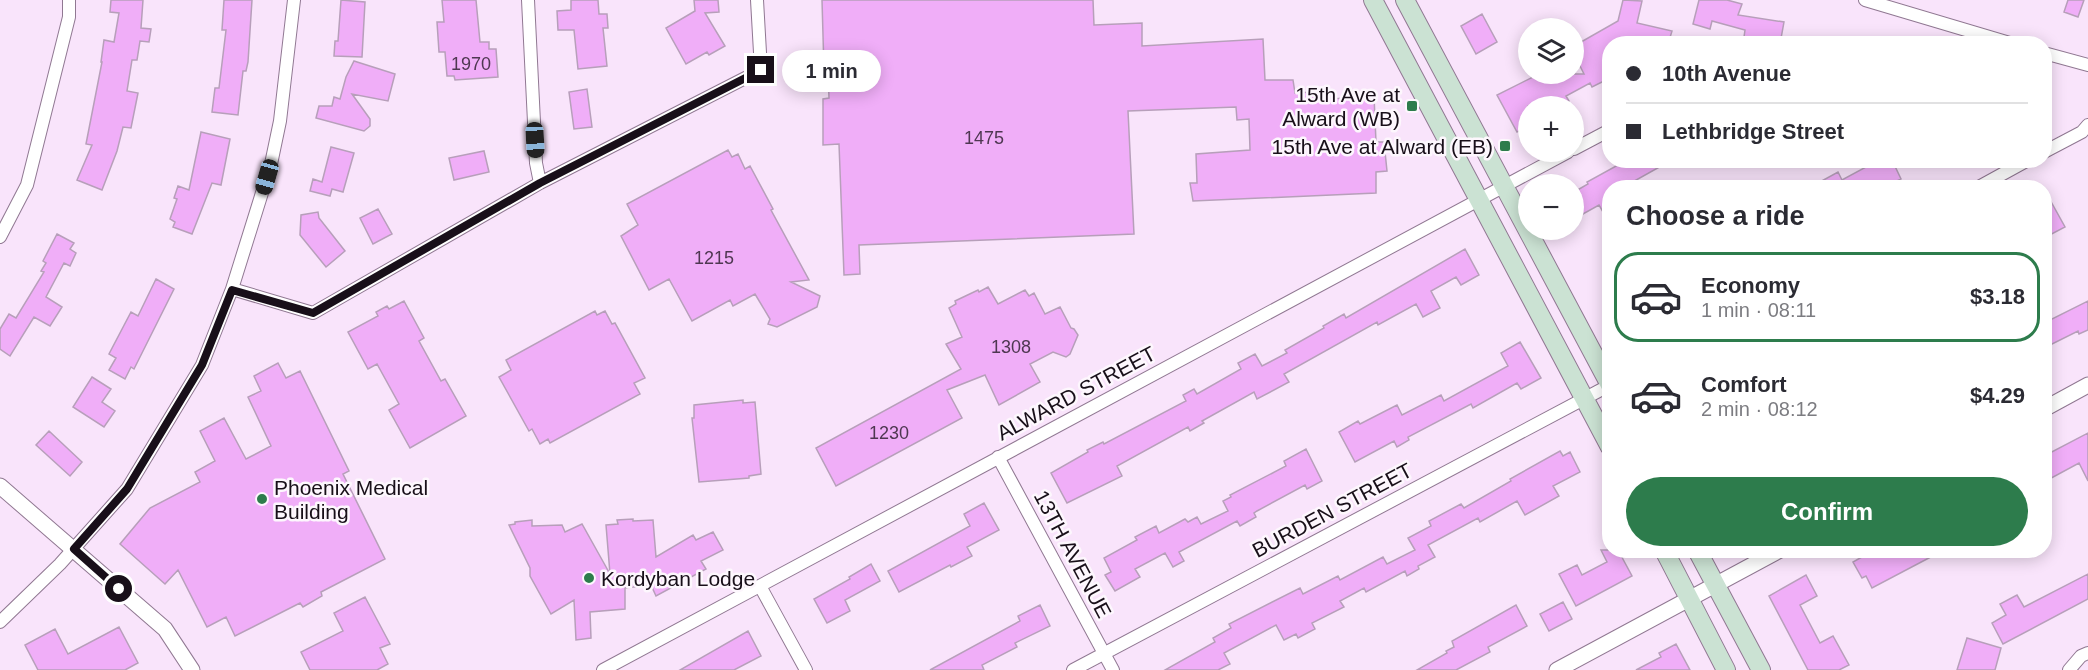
<!DOCTYPE html>
<meta charset="utf-8">
<style>
body{margin:0;font-family:Arial,sans-serif;background:#f2f2f3;color:#2b2b33;height:100vh;display:flex;flex-direction:column;font-size:22px;white-space:nowrap}
*{box-sizing:border-box;margin:0}
p{font-size:20px;color:#7c7c81}
.icon{flex:none;width:33px;height:33px;fill:none;stroke:currentColor;stroke-width:2;stroke-linecap:round;stroke-linejoin:round}
.map{position:relative;flex:1;overflow:hidden}
.drawer{position:absolute;left:1602px;top:180px;width:450px;height:378px;display:flex;flex-direction:column;background:#fff;border-radius:24px;box-shadow:0 3px 15px #0003}
.drawer>*{flex:none}
.guide{position:absolute;left:1602px;top:36px;width:450px;height:132px;border-radius:24px;box-shadow:0 3px 15px #0003;display:grid;align-content:center;height:132px;padding:0 24px;background:#fff}
.controls{position:absolute;left:1518px;top:18px;display:grid;gap:12px}
.controls a{display:grid;place-items:center;width:66px;height:66px;border-radius:50%;background:#fff;box-shadow:0 3px 15px #0003;font-size:30px}
.end{position:absolute;width:27px;height:27px;margin:-14px;border:8px solid #180f19;background:#fff;box-shadow:0 0 0 3px #fff}
.from{border-radius:50%}
.bubble{position:absolute;height:42px;border-radius:21px;background:#fff;box-shadow:0 3px 15px #0003;font-size:20px;font-weight:700;line-height:42px;text-align:center}
.car{position:absolute;width:18px;height:36px;margin:-18px -9px;border-radius:8px;box-shadow:0 0 4px 2px #0007;background:linear-gradient(#222 24%,#8ab4d8 0 40%,#222 0 76%,#8ab4d8 0 86%,#222 0)}
.guide b{display:flex;align-items:center;gap:21px;height:57px;font-size:22px}
.guide b+b{border-top:2px solid #e1e1e2}
.guide i{width:15px;height:15px;background:#2b2b33}
ul{padding:0;list-style:none}
li{display:flex;align-items:center;gap:18px;height:90px;margin:0 12px 9px;padding:0 12px;border:3px solid transparent;border-radius:24px}
li div{flex:1}
li b{display:block;font-size:22px}
li em{font-style:normal;font-weight:700}
li.on{border-color:#2d7c4c}
li>.icon{width:54px;height:54px;stroke-width:1.5}
h2{padding:0 24px;font-size:27px;line-height:72px}
.primary-button{display:flex;gap:12px;margin-top:auto;padding:12px 24px}
.primary-button a{flex:1;height:69px;border-radius:36px;background:#2d7c4c;color:#fff;font-size:24px;font-weight:700;line-height:69px;text-align:center}
.map>svg:first-child{display:block}
.building{fill:#f0aef8;stroke:#b79fba;stroke-width:1.5}
.lines{fill:none;stroke-linecap:round;stroke-linejoin:round}
.minor-casing{stroke:#907892;stroke-width:14}
.tertiary-casing{stroke:#907892;stroke-width:17}
.secondary-casing{stroke:#907892;stroke-width:20}
.minor{stroke:#fff;stroke-width:12}
.tertiary{stroke:#fff;stroke-width:15}
.secondary{stroke:#cbe2d3;stroke-width:18}
.route{stroke:#180f19;stroke-width:8}
.poi-dot{fill:#2d7c4c;stroke:#fdf7fd;stroke-width:2}
.labels{text-anchor:middle;dominant-baseline:central;stroke-width:5;stroke-linejoin:round;paint-order:stroke}
.number-label{font-size:18px;fill:#4e3751}
.poi-label{font-size:21px;fill:#180f19;stroke:#fdf7fd;text-anchor:end}
.street-label{font-size:21px;fill:#180f19;stroke:#fdf7fd}
</style>
<div class="map">
<svg width="2088" height="670" viewBox="0 0 2088 670">
<rect width="100%" height="100%" fill="#f9e4fb"/>
<path class="building" d="M111,0H143L141,28L151,29L149,42L140,41L137,60H132L127,91L138,93L131,128L123,127L117,151L102,190L77,180L92,145L86,144L102,62H101L104,40L114,42L119,13L110,12Z
M224,0H252L248,62L246,71H243L238,115L212,112L215,88H219L226,30H222Z
M341,0L365,2L362,57L334,56L335,41H338Z
M442,0H476L480,42H489V49H496L498,77L455,80L454,76H447L445,52H439L437,22H444Z
M571,0H598L599,14H607L608,28H603L607,66L578,69L574,30H558L557,11L571,10Z
M694,0H718L719,12L705,13L725,46L709,55L707,52L686,64L666,28L695,11Z
M822,0H1093L1094,25L1142,23V46L1263,39L1265,80H1293L1295,93L1331,91V99L1374,96L1376,142H1384L1387,171L1376,172V193L1193,201L1190,183H1197L1196,154L1250,150L1249,119L1237,120L1236,107L1128,111L1134,234L859,245L860,274L844,275L839,144L823,145V99L829,98L828,70H824Z
M1623,0L1642,1L1637,23L1672,31L1668,44H1610V78L1592,87L1590,83L1566,96L1569,101L1560,106H1528V126L1517,132L1497,95L1539,74H1584L1574,54V46L1618,21Z
M1699,0H1727L1742,4L1738,15L1784,22L1780,44H1743L1745,30L1712,21L1710,29L1693,24Z
M2068,0H2084L2078,17L2064,12Z
M1482,14L1497,42L1476,54L1461,26Z
M354,61L395,74L388,101L352,94L370,119V126L364,131L316,118L319,106H332L334,97L340,99L346,77Z
M587,89L592,127L574,129L569,92Z
M201,132L230,139L221,185L212,183L192,234L173,227L175,222L170,219L177,199L174,198L178,186L189,190Z
M331,147L354,153L343,192L332,189L330,196L310,191L313,179L322,182Z
M728,150L732,157L738,154L745,169L750,166L773,209L771,210L809,280L791,282L820,296L817,307L777,327L768,324L770,319L755,294L733,306L730,300L692,321L669,279L649,290L621,236L638,225L627,204Z
M484,151L489,172L454,180L449,158Z
M1627,160H1672L1622,188H1610V224L1599,205L1574,219V192L1588,184L1587,182Z
M1865,160H1892L1901,179L1885,187L1883,182L1873,188H1809L1838,172L1842,180L1868,166Z
M2044,189L2065,227L2044,238Z
M378,209L392,234L373,244L360,218Z
M318,212L319,218L345,251L326,267L300,235L301,215Z
M57,234L74,243L70,249L76,253L70,266L64,263L46,297L62,307L50,326L34,317L10,356L0,349V329L9,314L16,318L44,272L41,271L46,263L43,261Z
M1465,249L1479,275L1461,285L1456,277L1431,291L1440,308L1423,317L1416,304L1378,325L1377,322L1284,374L1289,382L1257,399L1254,392L1202,421L1204,423L1190,431L1188,427L1117,466L1122,476L1067,503L1051,473L1088,452L1087,450L1103,442L1104,444L1186,401L1183,395L1194,389L1197,394L1241,369L1238,363L1255,354L1262,366L1287,353L1285,350L1324,328L1323,326L1344,314L1346,318Z
M156,279L174,289L134,369L131,367L125,379L109,370L116,358L109,354L131,312L138,316Z
M988,287L998,304L1025,290L1029,296L1034,293L1045,314L1060,307L1071,328L1074,329L1078,335L1070,354L1066,357L1053,352L1030,364L1040,382L999,405L985,375L947,390L962,418L836,486L816,448L961,369L946,344L962,337L949,308L956,304L955,301L978,290L979,292Z
M404,301L424,338L419,341L441,381L445,379L466,416L410,448L389,410L399,404L377,364L368,369L348,332L378,316L376,312L387,306L389,309Z
M2088,301V330L2079,334L2078,331L2044,348V323Z
M595,311L597,315L605,311L612,324L615,323L645,378L634,383L640,394L550,443L548,439L540,444L532,429L529,431L499,377L511,370L506,360Z
M1520,342L1541,378L1521,389L1517,383L1473,408L1471,404L1408,437L1409,440L1397,447L1394,441L1355,462L1339,432L1358,421L1360,424L1397,405L1402,415L1441,395L1444,401L1508,366L1501,353Z
M278,363L286,378L300,371L349,471L343,474L385,559L321,592L322,596L303,607L300,603L235,636L226,617L207,627L178,570L165,584L120,544L150,508L200,482L195,472L215,461L200,431L224,418L246,459L271,446L248,397L261,391L254,376Z
M92,377L111,389L102,402L115,411L104,427L73,407Z
M743,400V403L755,402L761,474L749,476V478L699,482L692,418H694V405Z
M49,431L82,462L70,476L36,445Z
M2088,433V481L2079,463L2044,482V456Z
M1306,449L1322,481L1307,489L1305,485L1257,511L1254,513L1256,517L1240,526L1237,521L1179,552L1184,561L1173,567L1165,553L1135,569L1140,577L1115,591L1105,575L1111,572L1104,558L1137,540L1135,537L1156,526L1159,533L1185,519L1188,522L1197,517L1201,524L1228,511L1223,501L1231,497L1230,495L1286,466L1284,461Z
M1560,451L1563,456L1570,452L1580,472L1553,486L1559,496L1525,515L1517,501L1480,522L1478,518L1428,545L1435,557L1418,566L1419,569L1407,576L1405,571L1366,592L1364,588L1340,601L1344,607L1312,623L1315,629L1298,638L1296,634L1284,640L1276,625L1224,653L1230,664L1218,670H1165L1215,642L1213,638L1231,628L1229,624L1300,588L1303,594L1338,576L1340,580L1383,557L1387,564L1415,550L1408,538L1431,526L1429,521L1461,504L1464,508L1511,481L1510,479Z
M984,503L999,530L967,547L972,556L951,567L950,565L899,592L888,571L970,526L964,514Z
M633,519V521L653,520L656,557L693,535L696,540L713,532L723,550L701,561L706,569L656,596L651,585L625,588V609L590,612L591,638L576,640L574,600L551,614L530,576V568L509,525L515,524V522L532,520V526L562,525L565,532L582,524L610,574L606,525L618,524L617,520Z
M1601,550H1618L1632,576L1576,606L1559,574L1577,565L1582,575L1607,562Z
M1874,550H1944L1872,588L1866,576L1862,578L1853,562Z
M871,564L880,581L845,600L850,611L827,623L814,599L850,579L849,577Z
M2088,574V599L2003,644L1992,623L2006,615L2000,604L2017,595L2024,607Z
M1806,575L1817,596L1800,605L1820,643L1833,636L1849,665L1839,670H1808L1769,596Z
M365,597L390,644L380,648L388,664L377,670H310L301,652L343,631L334,613Z
M1563,602L1572,619L1549,631L1540,614Z
M1040,605L1050,626L1015,643L1017,647L982,665L984,670H930L1020,621L1018,616Z
M1516,605L1527,626L1488,647L1490,652L1456,670H1417L1447,653L1446,651L1454,647L1452,641Z
M119,627L138,663L125,670H38L25,645L55,629L68,654Z
M748,631L761,656L734,670H680Z
M1967,638L2001,648L1995,670H1957Z
M1676,644L1690,670H1636L1661,657L1659,653Z"/>
<g class="lines">
<defs>
<path id="minor" d="M528,0L536,163L540,183
M1865,0L2013,44
M2044,53L2088,65
M1574,149L1610,130
M2044,152L2082,132L2088,125
M1977,188L2028,160
M0,237L27,185L69,17V0
M232,289L313,313L540,183L761,70L757,0
M998,457L1113,670
M760,586L806,670
M0,622L60,564L127,489L202,365L232,289L271,164L280,121L294,0
M603,670L1568,152
M1073,670L1610,385
M2069,670L2081,656L2088,653"/>
<path id="tertiary" d="M2044,409L2088,385
M0,486L165,629L192,670
M1557,670L1780,550"/>
<path id="secondary" d="M1373,0L1610,447
M1405,0L1610,385
M1664,550L1726,670
M1697,550L1761,670"/>
</defs>
<use href="#minor" class="minor-casing"/>
<use href="#tertiary" class="tertiary-casing"/>
<use href="#secondary" class="secondary-casing"/>
<use href="#minor" class="minor"/>
<use href="#tertiary" class="tertiary"/>
<use href="#secondary" class="secondary"/>
</g>
<g class="lines">
<path class="route" d="M119,589L74,549L127,489L202,365L232,290L313,313L540,183L761,70"/>
</g>
<g class="poi-dot">
<rect x="1406" y="100" width="12" height="12" rx="3"/>
<rect x="1499" y="140" width="12" height="12" rx="3"/>
<circle cx="262" cy="499" r="6"/>
<circle cx="589" cy="578" r="6"/>
</g>
<g class="labels">
<g class="number-label">
<text x="471" y="64">1970</text>
<text x="984" y="138">1475</text>
<text x="714" y="258">1215</text>
<text x="1011" y="347">1308</text>
<text x="889" y="433">1230</text>
</g>
<g class="poi-label">
<text x="1400" y="94">15th Ave at<tspan x="1400" dy="24">Alward (WB)</tspan></text>
<text x="1493" y="146">15th Ave at Alward (EB)</text>
<text x="274" y="487" text-anchor="start">Phoenix Medical<tspan x="274" dy="24">Building</tspan></text>
<text x="601" y="578" text-anchor="start">Kordyban Lodge</text>
</g>
<g class="street-label">
<text transform="translate(1076 393) rotate(-28)">ALWARD STREET</text>
<text transform="translate(1332 510) rotate(-28)">BURDEN STREET</text>
<text transform="translate(1073 554) rotate(62)">13TH AVENUE</text>
</g>
</g>
</svg>
<div class="controls">
<a><svg class="icon" aria-label="layers" viewBox="0 0 24 24"><path d="M12 4l9 5-9 5-9-5zM3 14l9 5 9-5"/></svg></a>
<a>+</a>
<a>−</a>
</div>
<i class="end from" style="left:119px;top:589px"></i>
<i class="end" style="left:761px;top:70px"></i>
<div class="bubble" style="left:782px;top:50px;width:99px">1 min</div>
<i class="car" style="left:535px;top:140px;rotate:177deg"></i>
<i class="car" style="left:267px;top:177px;rotate:196deg"></i>
<div class="guide">
<b><i class="from"></i>10th Avenue</b>
<b><i></i>Lethbridge Street</b>
</div>
<section class="drawer">
<h2>Choose a ride</h2>
<ul>
<li class="on"><svg class="icon" aria-label="car" viewBox="0 0 24 24"><path d="M5 17H2v-5l4-1 3-4h7l3 4 3 1v5h-3M9 17h6M6 11h13"/><circle cx="7" cy="17" r="2"/><circle cx="17" cy="17" r="2"/></svg><div><b>Economy</b><p>1 min · 08:11</p></div><em>$3.18</em></li>
<li><svg class="icon" aria-label="car" viewBox="0 0 24 24"><path d="M5 17H2v-5l4-1 3-4h7l3 4 3 1v5h-3M9 17h6M6 11h13"/><circle cx="7" cy="17" r="2"/><circle cx="17" cy="17" r="2"/></svg><div><b>Comfort</b><p>2 min · 08:12</p></div><em>$4.29</em></li>
</ul>
<div class="primary-button"><a>Confirm</a></div>
</section>
</div>
